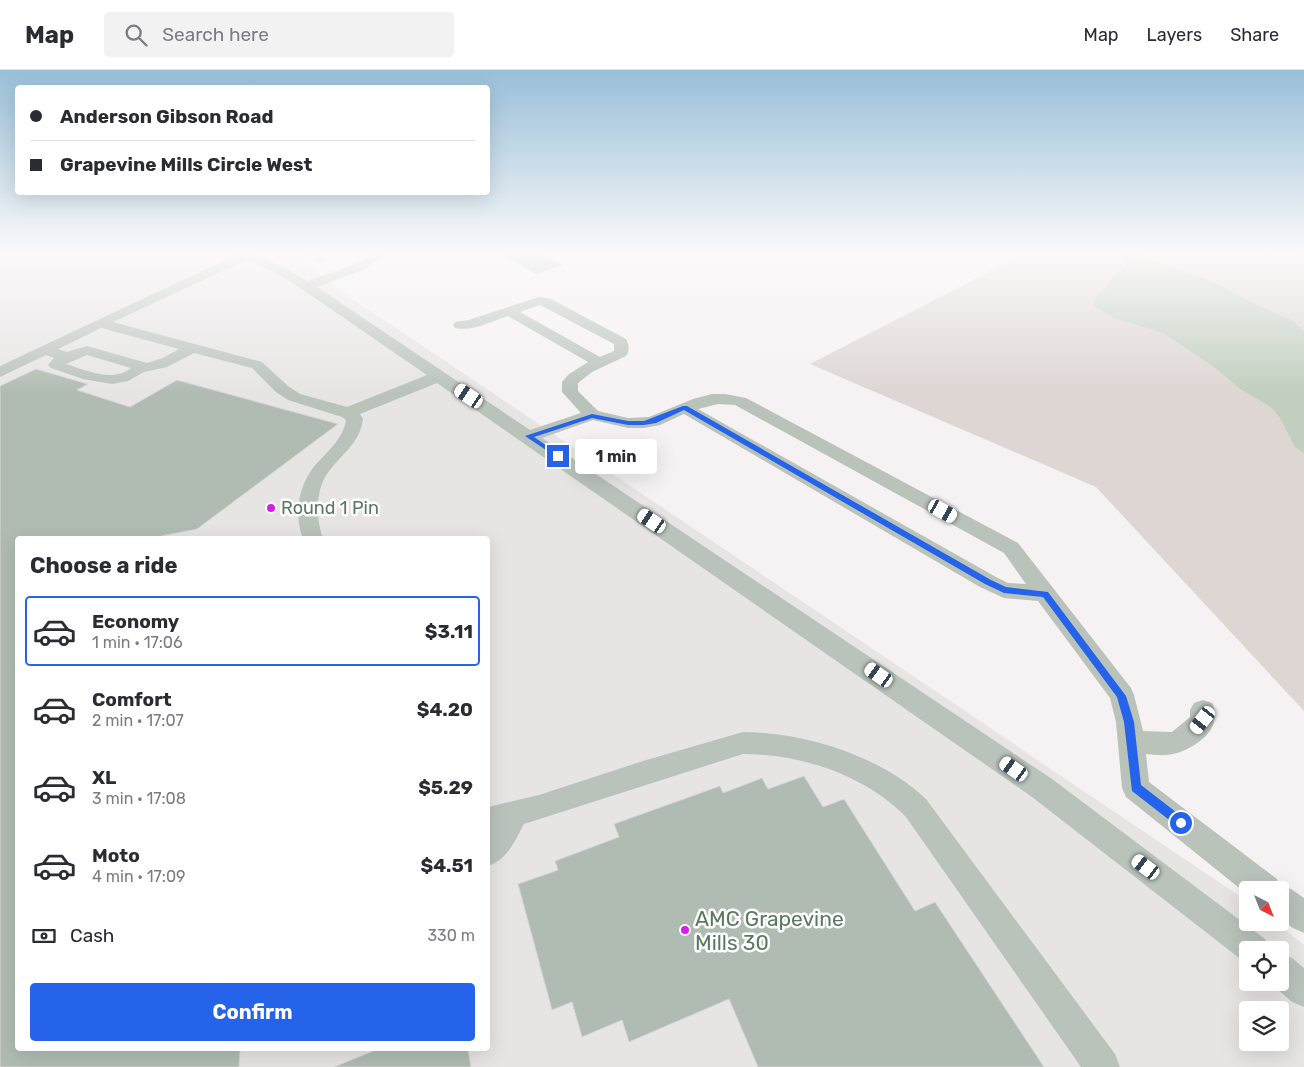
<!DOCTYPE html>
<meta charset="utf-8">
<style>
body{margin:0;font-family:Rubik,sans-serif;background:#f2f2f3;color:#2b2b33;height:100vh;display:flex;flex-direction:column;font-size:19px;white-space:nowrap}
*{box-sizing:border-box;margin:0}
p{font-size:16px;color:#7c7c81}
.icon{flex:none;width:28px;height:28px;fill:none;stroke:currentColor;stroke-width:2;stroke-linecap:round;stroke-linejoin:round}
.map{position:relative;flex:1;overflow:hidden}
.drawer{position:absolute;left:15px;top:466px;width:475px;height:515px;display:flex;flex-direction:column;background:#fff;border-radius:5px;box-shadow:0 5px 20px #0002}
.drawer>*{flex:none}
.top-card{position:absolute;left:15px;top:15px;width:475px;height:110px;border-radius:5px;box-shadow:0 5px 20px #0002;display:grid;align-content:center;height:110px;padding:0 15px;background:#fff}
.needle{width:32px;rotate:138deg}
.controls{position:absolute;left:1239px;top:811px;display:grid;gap:10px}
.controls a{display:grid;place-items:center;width:50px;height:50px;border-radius:5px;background:#fff;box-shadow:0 5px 20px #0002;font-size:25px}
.end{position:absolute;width:22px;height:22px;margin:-11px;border:6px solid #2563eb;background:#fff;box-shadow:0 0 0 2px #fff}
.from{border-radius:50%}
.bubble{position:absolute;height:35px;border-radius:5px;background:#fff;box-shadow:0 5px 20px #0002;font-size:16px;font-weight:700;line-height:35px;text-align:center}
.car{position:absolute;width:15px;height:30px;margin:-15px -8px;border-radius:6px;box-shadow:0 0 4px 1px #0007;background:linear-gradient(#fff 24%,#345 0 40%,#fff 0 76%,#345 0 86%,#fff 0)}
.top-card b{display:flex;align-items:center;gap:18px;height:48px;font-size:19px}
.top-card b+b{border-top:1px solid #e1e1e2}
.top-card i{width:12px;height:12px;background:#2b2b33}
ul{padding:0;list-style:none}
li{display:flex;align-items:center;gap:15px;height:70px;margin:0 10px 8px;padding:0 5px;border:2px solid transparent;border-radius:5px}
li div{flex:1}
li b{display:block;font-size:19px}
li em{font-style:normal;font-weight:700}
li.selected{border-color:#2563eb}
li>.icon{width:45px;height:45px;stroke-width:1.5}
h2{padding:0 15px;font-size:22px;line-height:60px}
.pay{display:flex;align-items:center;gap:12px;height:55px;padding:0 15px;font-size:19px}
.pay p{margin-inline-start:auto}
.primary-button{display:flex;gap:10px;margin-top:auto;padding:10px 15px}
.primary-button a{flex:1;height:58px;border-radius:5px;background:#2563eb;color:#fff;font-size:20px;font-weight:700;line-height:58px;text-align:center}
header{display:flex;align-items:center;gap:30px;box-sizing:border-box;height:70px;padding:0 25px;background:#fff;border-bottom:1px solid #e1e1e2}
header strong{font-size:24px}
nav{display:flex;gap:28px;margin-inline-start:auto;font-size:18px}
.search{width:350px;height:45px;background:#f2f2f3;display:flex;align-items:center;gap:12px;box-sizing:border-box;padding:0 18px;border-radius:5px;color:#7c7c81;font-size:19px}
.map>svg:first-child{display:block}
.built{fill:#e6e5e4;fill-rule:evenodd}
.green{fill:#ddd6d3}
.water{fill:#c1cfbf}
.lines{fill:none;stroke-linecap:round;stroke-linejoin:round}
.stream{stroke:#c1cfbf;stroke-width:4.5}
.building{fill:#b0bcb1;stroke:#d7d5d5}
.minor{fill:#b9c3ba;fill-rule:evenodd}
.route{fill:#2563eb}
.poi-dot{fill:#d71ceb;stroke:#fff;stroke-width:2}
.labels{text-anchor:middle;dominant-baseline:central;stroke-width:5;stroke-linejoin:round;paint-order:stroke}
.poi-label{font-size:18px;fill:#5b795e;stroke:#fff;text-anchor:start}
.near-poi-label{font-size:21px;fill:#5b795e;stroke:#fff;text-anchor:start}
</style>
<header>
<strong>Map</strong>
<div class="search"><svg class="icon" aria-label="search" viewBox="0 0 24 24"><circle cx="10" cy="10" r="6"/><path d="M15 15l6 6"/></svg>Search here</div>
<nav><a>Map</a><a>Layers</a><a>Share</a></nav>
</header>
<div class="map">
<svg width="1304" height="997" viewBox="0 0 1304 997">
<rect width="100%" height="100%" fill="#f6f2f3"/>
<path class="built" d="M0,183H279L312,198L341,221L1247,831L1248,852L1277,853L1304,875V997H0ZM18,469H488V979H18ZM1248,880H1280V912H1248ZM1248,940H1280V972H1248Z"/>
<path class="green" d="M1026,183H1304V641L1096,417L810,294Z"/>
<path class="water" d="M1139,183L1168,197L1202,207L1219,215L1250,232L1293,251L1304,261V383L1295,377L1280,348L1272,338L1239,318L1214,297L1163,263L1114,248L1094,236V229L1107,217L1112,207L1126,197V184Z"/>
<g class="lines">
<path class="stream" d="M1298,183L1304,185"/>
</g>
<path class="building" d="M499,183H541L563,195L536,204Z
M36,299L88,314L77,320L130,337L177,310L338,354L197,459L161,466V469H18V979H240L239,997H0V316Z
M804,706L823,737L844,729L915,841L935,832L1044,997H758L729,929L629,972L622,950L582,967L572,932L552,940L518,814L558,800L555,791L619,767L614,754L720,716L723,723L762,708L768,719Z
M378,979H468L471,997H334Z"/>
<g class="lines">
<path class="minor" d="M229,183H257L256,185L266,188L308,211L355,194L373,183H389L363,200L317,217L530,360L581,343L562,322V312L569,304L588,292L508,246C492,251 472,262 455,258L453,255L455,252L468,250L539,227L551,229L626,269C629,274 630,281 626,286L592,302L578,313V321L598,341L628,348L649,347L693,329L712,324H725L746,328L1018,473L1131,618L1134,625L1143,661L1172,662L1190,647V640L1194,633L1203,630L1212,633C1225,658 1195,679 1173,684C1164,686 1155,685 1146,684L1149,712L1277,809L1279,815L1291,819L1304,828V863L1293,858L1280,849V820H1248V825L1126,727L1122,718L1116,652L1110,628L1038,531L1004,528L980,517L684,344L660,355L644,358H628L593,350L542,368L1052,709L1265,869L1270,880H1248V893L1243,891L1032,727L437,313L360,344L363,349C360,374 340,385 327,404C315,422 316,449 323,469H303C293,442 299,412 318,392C330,379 343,368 346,350L342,347L288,330L276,322L252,298L194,283L167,297L144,302L128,311L112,314L83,309L51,298L48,295L54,288L46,285L0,307V296L234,186ZM246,190L258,194L290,211L427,305L347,337L300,324L288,316L262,292L113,252ZM540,235L614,274V281L600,287L520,242ZM101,258L179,279L163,288L147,293L87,276L67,282L58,279ZM87,285L131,298C113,313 86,300 66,294ZM718,334L735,335L1004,483L1026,514L1008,513L996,507L698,339Z
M301,183H318L327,189L321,193Z
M743,662C804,662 881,686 926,729L1115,984L1120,997H1081L906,747C865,705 801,684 743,684L524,754C515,771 507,790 488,796V737L539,725L643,691Z
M1280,884L1292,888L1304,898V937L1292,932L1269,912H1280Z"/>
</g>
<linearGradient id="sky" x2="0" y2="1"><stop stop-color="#98bfd8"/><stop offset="0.57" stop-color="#fbf9fa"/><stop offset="1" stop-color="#fbf9fa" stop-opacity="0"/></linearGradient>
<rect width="1304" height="323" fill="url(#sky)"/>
<path class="route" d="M683,336H687L991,510L1006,517L1048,522L1126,626L1134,652L1141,715L1185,749L1186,753L1185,756H1177L1132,721L1124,652L1117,627L1043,527L1004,523L985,514L684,340L656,353L644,355H628L592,348L534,367L560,385V388H558L525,366L592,344L628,351H644Z"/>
<g class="poi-dot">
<circle cx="271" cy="438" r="5"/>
<circle cx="685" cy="860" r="5"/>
</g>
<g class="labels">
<g class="poi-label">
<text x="281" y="438">Round 1 Pin</text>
</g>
<g class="near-poi-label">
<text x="695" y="848">AMC Grapevine<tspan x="695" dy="24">Mills 30</tspan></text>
</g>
</g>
</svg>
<div class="controls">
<a><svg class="needle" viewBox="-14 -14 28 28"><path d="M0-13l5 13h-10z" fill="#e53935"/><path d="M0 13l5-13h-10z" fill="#7c7c81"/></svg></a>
<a><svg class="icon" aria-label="locate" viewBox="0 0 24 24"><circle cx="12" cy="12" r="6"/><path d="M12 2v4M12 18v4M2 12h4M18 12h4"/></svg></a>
<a><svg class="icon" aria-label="layers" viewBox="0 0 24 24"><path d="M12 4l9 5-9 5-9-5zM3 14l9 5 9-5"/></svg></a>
</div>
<i class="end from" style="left:1181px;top:753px"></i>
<i class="end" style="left:558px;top:386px"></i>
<div class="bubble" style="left:575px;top:369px;width:82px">1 min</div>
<i class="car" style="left:469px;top:326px;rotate:304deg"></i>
<i class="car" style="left:943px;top:441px;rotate:119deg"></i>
<i class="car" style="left:652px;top:451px;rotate:304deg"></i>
<i class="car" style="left:879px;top:605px;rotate:305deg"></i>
<i class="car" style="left:1203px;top:650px;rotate:218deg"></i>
<i class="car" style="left:1014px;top:699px;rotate:305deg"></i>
<i class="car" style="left:1146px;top:797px;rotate:307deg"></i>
<div class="top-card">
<b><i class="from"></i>Anderson Gibson Road</b>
<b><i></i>Grapevine Mills Circle West</b>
</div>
<section class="drawer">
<h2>Choose a ride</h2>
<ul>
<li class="selected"><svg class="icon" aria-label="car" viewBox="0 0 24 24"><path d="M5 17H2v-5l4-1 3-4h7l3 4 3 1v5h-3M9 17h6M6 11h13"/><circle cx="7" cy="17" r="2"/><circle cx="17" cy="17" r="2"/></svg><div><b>Economy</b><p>1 min · 17:06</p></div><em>$3.11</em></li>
<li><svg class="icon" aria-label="car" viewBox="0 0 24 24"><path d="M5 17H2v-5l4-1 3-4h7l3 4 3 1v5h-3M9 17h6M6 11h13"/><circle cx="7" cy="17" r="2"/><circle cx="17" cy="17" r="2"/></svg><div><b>Comfort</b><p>2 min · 17:07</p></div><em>$4.20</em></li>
<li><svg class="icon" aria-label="car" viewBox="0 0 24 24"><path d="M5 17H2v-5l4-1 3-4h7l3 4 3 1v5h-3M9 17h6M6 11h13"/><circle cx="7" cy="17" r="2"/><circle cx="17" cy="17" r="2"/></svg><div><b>XL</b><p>3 min · 17:08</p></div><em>$5.29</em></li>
<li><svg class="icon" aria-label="car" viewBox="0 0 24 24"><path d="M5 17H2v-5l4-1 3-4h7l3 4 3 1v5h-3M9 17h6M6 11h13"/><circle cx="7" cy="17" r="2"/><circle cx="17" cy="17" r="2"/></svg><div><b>Moto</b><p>4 min · 17:09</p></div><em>$4.51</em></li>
</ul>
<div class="pay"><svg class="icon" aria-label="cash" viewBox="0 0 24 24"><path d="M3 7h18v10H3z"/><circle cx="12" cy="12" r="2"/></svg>Cash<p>330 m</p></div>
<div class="primary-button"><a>Confirm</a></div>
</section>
</div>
